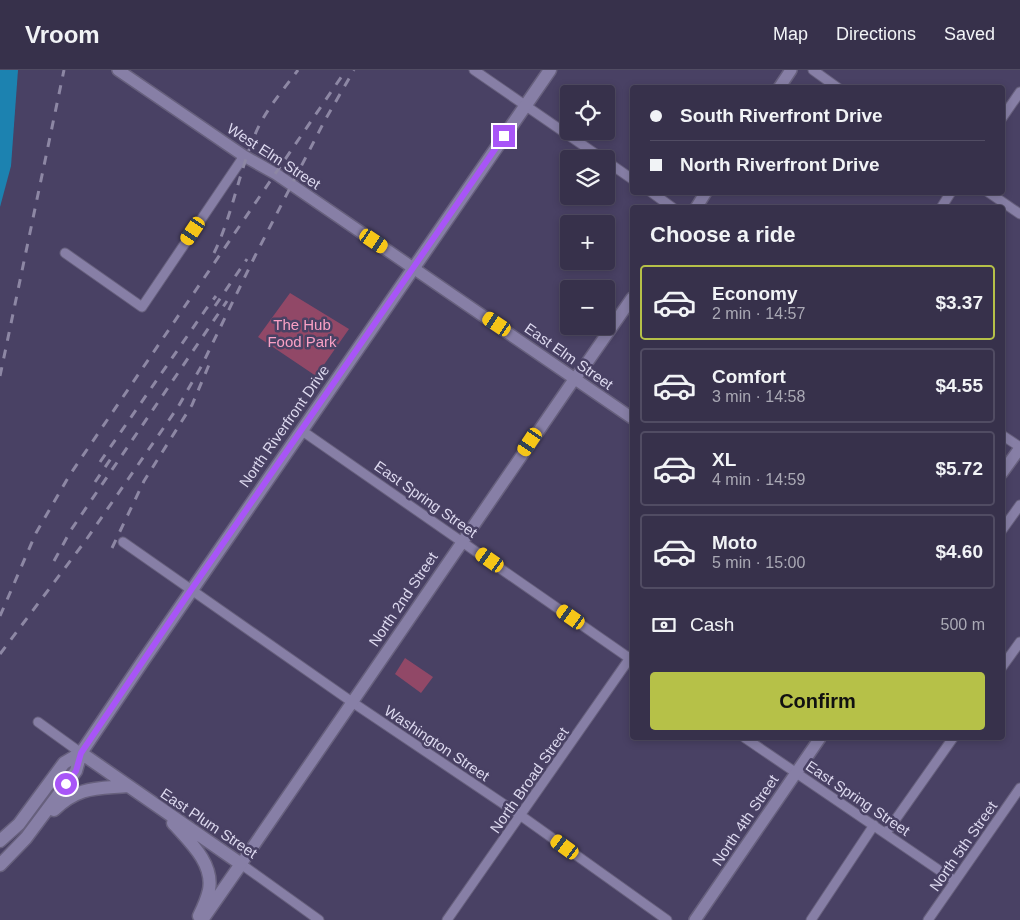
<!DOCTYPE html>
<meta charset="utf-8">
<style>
body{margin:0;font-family:Helvetica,sans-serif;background:#3e3952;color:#f1f3f6;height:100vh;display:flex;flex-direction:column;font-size:19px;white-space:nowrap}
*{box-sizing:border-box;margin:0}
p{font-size:16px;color:#aaa9b5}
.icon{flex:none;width:28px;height:28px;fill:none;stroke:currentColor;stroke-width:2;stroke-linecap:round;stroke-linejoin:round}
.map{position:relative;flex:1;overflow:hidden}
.panel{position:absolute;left:630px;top:135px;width:375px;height:535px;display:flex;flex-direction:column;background:#37314b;border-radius:5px;box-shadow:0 2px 8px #0003,0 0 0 1px #514c63}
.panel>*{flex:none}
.guide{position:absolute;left:630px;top:15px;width:375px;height:110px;border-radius:5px;box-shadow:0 2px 8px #0003,0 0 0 1px #514c63;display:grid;align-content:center;height:110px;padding:0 20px;background:#37314b}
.buttons{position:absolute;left:560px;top:15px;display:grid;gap:10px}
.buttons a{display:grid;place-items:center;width:55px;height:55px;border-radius:5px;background:#37314b;box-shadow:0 2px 8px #0003,0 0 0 1px #514c63;font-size:25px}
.end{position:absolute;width:22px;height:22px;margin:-11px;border:6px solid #a855f7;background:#fff;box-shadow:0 0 0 2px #fff}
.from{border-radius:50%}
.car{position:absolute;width:15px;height:30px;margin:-15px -8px;border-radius:6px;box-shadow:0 0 4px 1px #0007;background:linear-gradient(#f5c518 24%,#345 0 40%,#f5c518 0 76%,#345 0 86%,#f5c518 0)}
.guide b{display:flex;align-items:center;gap:18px;height:48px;font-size:19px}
.guide b+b{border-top:1px solid #514c63}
.guide i{width:12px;height:12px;background:#f1f3f6}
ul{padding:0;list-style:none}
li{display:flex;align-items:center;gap:15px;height:75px;margin:0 10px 8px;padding:0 10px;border:2px solid #514c63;border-radius:5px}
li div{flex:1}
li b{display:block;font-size:19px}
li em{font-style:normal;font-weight:700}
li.on{border-color:#b6c148}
li>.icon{width:45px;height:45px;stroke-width:1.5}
h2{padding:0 20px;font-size:22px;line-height:60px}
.pay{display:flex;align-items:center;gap:12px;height:55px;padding:0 20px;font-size:19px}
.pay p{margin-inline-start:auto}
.button{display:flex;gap:10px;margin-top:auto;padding:10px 20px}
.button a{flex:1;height:58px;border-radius:5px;background:#b6c148;color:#111;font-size:20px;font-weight:700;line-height:58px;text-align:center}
header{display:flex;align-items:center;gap:30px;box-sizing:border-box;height:70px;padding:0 25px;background:#37314b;border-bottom:1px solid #514c63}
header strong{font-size:24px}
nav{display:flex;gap:28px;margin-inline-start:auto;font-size:18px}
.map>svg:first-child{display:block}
.green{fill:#914867}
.water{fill:#1c82b0}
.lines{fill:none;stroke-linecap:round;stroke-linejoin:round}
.minor-casing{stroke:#67607d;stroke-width:11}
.tertiary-casing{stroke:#67607d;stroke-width:14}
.secondary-casing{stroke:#67607d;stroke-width:15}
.minor{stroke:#877fa6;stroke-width:9}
.tertiary{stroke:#877fa6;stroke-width:11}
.secondary{stroke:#877fa6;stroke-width:12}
.rail{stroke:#8d87a4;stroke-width:3;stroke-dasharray:9 9;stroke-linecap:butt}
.route{stroke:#a855f7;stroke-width:6}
.labels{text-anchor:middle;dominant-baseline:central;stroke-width:5;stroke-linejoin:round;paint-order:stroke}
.street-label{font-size:15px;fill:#ddd9ef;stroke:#494164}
.park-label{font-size:15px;fill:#f9a0c4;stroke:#494164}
</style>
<header>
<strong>Vroom</strong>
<nav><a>Map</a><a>Directions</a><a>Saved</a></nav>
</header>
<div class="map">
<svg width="1020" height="850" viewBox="0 0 1020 850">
<rect width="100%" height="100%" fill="#494164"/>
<path class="green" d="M290,223L349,259L316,306L258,267Z
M405,588L433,607L421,623L395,604Z"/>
<path class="water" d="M0,0H18L11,96L0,137Z"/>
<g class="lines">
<defs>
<path id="minor" d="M474,0L603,89
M813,0L838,18
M1002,48L1020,22
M606,91L632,109
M651,122L673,138
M988,122L1020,144
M941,138L951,122
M65,183L142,237L244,86
M301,360L632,590
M1002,365L1020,377
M1002,460L1020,435
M123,472L352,632L520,745L667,850
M1002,597L1020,572
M38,652L81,683
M745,668L955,811
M886,763L953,668
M241,794L319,850
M447,850L632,585
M811,850L874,755
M928,850L1020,718"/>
<path id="tertiary" d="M118,0L244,86L276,104L632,348
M779,18L791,0
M696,138L706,122
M1002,403L1020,378
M241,794L575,308L584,297L632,228
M695,850L820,668"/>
<path id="secondary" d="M81,683L241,794L202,850
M54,740C79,716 96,719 128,716
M173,753C189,771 214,793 209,820C207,829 203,838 199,846
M0,771L19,754L64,693L81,683
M0,795L26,768L76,701L81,683L143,591L550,0"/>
</defs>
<use href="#minor" class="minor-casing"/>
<use href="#tertiary" class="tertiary-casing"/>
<use href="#secondary" class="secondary-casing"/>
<use href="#minor" class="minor"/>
<use href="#tertiary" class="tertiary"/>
<use href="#secondary" class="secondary"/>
<path class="rail" d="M214,183C233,144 239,100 257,60C267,38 284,19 298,0
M215,236L247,189
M0,306L64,0
M100,392L206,239L216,226
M95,412L112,387
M112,478L144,411L192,335L211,290
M54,491L71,460L227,231
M0,546L36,463L69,406L346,0
M0,584L86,470L178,337L202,295L255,186L325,50L354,0"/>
</g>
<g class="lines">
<path class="route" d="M66,714L76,701L81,683L191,520L504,66"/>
</g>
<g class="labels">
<g class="street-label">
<text transform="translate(274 86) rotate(33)">West Elm Street</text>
<text transform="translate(569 286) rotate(35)">East Elm Street</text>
<text transform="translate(284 356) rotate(-55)">North Riverfront Drive</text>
<text transform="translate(426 429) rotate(35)">East Spring Street</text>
<text transform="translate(403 529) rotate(-56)">North 2nd Street</text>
<text transform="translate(437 673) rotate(34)">Washington Street</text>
<text transform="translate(529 710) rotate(-55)">North Broad Street</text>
<text transform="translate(858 728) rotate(34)">East Spring Street</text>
<text transform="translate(745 750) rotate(-56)">North 4th Street</text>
<text transform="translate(209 753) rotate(34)">East Plum Street</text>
<text transform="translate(963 776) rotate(-55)">North 5th Street</text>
</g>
<g class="park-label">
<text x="302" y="254">The Hub<tspan x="302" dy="17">Food Park</tspan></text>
</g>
</g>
</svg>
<div class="buttons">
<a><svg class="icon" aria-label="locate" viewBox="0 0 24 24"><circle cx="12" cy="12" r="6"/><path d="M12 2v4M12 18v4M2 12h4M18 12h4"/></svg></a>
<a><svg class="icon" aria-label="layers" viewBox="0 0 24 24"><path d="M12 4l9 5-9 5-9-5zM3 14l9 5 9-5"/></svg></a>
<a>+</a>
<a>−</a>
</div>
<i class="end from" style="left:66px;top:714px"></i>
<i class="end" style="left:504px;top:66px"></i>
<i class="car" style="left:193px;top:161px;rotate:214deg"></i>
<i class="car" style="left:374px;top:171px;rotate:124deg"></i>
<i class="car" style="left:497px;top:254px;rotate:304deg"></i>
<i class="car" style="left:530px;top:372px;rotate:214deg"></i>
<i class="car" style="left:490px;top:490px;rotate:305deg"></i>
<i class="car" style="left:571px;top:547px;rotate:305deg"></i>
<i class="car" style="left:565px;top:777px;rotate:306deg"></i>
<div class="guide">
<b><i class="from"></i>South Riverfront Drive</b>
<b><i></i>North Riverfront Drive</b>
</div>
<section class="panel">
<h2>Choose a ride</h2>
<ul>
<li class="on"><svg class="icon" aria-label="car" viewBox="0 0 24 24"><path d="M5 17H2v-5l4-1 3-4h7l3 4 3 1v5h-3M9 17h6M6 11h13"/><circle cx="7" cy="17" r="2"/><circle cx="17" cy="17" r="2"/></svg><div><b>Economy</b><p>2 min · 14:57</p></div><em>$3.37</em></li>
<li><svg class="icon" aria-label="car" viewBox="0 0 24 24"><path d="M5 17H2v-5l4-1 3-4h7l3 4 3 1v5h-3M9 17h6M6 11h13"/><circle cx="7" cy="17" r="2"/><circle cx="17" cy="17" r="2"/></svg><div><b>Comfort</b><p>3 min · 14:58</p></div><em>$4.55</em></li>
<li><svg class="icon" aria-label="car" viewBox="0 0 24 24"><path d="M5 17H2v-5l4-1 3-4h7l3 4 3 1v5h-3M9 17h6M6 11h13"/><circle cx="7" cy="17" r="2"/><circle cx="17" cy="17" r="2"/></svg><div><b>XL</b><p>4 min · 14:59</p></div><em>$5.72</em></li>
<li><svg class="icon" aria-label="car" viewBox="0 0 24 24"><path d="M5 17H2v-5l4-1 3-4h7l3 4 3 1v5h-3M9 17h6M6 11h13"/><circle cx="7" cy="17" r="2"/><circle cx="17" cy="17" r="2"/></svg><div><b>Moto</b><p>5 min · 15:00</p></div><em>$4.60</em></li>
</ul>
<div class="pay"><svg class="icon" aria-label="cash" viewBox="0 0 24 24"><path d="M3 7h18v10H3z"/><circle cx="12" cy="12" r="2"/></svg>Cash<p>500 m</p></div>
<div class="button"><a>Confirm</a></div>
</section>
</div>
